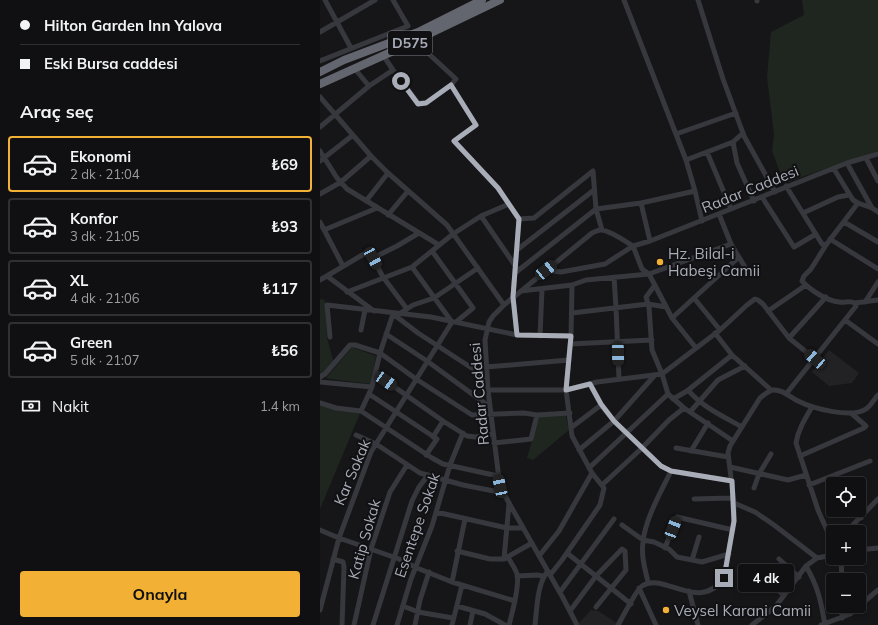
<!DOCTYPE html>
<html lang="tr">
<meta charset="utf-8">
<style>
body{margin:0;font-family:Mulish,sans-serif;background:#19191b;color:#f1f3f6;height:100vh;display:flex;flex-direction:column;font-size:15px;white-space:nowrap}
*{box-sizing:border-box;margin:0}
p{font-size:13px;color:#9c9d9f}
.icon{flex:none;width:22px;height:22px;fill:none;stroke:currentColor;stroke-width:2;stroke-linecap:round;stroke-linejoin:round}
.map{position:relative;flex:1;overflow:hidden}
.drawer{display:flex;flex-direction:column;background:#101012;width:320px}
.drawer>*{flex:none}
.top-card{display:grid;align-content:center;height:88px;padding:0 20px;background:#101012}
.buttons{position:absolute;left:506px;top:477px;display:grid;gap:8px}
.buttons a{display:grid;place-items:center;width:40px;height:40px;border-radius:4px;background:#101012;box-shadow:0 2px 6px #0003,0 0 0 1px #303032;font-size:20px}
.end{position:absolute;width:18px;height:18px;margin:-9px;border:5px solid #a8adb8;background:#111;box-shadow:0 0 0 2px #111}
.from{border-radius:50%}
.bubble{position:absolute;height:28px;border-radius:4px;background:#101012;box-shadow:0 2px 6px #0003,0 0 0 1px #303032;font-size:13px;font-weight:700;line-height:28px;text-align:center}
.car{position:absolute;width:12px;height:24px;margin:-12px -6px;border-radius:5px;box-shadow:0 0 3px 1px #0007;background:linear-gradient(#222 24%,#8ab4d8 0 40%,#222 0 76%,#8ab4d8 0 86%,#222 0)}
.top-card b{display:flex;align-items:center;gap:14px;height:38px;font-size:15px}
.top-card b+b{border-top:1px solid #303032}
.top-card i{width:10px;height:10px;background:#f1f3f6}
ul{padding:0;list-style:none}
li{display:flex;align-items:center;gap:12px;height:56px;margin:0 8px 6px;padding:0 12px;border:2px solid #303032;border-radius:4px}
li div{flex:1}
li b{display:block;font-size:15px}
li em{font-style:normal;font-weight:700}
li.on{border-color:#f2b134}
li>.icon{width:36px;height:36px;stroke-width:1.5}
h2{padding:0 20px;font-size:18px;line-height:48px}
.pay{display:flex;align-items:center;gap:10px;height:44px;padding:0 20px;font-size:15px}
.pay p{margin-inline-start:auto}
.action{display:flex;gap:8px;margin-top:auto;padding:8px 20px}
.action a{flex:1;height:46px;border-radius:4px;background:#f2b134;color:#111;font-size:16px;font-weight:700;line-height:46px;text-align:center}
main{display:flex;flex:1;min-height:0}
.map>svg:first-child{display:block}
.built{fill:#222225}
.green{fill:#1e261f}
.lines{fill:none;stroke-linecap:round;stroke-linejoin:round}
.minor{stroke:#37383d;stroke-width:5}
.highway{stroke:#63666e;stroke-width:8}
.route{stroke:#a8adb8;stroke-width:5}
.poi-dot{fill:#f2b134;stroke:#111113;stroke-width:1.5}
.labels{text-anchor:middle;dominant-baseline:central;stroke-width:4;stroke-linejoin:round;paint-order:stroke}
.shield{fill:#111113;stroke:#7b7e86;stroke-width:1}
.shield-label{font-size:14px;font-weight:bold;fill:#a8adb8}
.street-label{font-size:15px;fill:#a8adb8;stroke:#111113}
.poi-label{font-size:15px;fill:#a8adb8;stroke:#111113;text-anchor:start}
</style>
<main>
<section class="drawer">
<div class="top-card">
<b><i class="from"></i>Hilton Garden Inn Yalova</b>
<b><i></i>Eski Bursa caddesi</b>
</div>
<h2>Araç seç</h2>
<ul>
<li class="on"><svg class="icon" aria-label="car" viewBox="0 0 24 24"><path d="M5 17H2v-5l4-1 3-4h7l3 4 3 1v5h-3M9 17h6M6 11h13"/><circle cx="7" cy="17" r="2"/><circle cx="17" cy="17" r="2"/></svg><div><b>Ekonomi</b><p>2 dk · 21:04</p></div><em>₺69</em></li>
<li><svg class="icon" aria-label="car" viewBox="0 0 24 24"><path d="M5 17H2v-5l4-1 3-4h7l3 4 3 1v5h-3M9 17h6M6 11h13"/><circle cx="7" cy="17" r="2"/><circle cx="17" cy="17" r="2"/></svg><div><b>Konfor</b><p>3 dk · 21:05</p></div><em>₺93</em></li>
<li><svg class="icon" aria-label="car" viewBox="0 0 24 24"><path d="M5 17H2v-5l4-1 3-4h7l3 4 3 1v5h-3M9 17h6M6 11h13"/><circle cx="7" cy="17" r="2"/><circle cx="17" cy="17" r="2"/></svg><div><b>XL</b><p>4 dk · 21:06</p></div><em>₺117</em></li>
<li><svg class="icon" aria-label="car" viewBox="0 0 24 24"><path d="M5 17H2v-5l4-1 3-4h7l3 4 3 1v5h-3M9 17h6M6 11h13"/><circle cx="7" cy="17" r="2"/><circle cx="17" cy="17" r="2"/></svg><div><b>Green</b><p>5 dk · 21:07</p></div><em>₺56</em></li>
</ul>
<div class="pay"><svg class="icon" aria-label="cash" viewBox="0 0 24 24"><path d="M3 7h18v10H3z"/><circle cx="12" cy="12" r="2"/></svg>Nakit<p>1.4 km</p></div>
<div class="action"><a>Onayla</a></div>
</section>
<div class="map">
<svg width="558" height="625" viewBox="0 0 558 625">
<rect width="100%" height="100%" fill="#161618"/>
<path class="built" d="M509,350L539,373L532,383L509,386L492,372Z
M271,610L278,611L297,623L296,625H260L259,623Z"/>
<path class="green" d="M482,0H558V151L464,183L452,151L454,134L447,77L451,32L484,15Z
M0,299L5,300L7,338L14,363L0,377Z
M32,347L56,356L51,384L10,379L6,378Z
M0,403L41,411L0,509Z
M219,416H246L249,430L213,460L207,458Z"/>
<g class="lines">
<path class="minor" d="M5,0L31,48
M304,0L366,160L375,191L382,221
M378,0L403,79L424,136L455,192
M437,0V1
M0,32L55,0
M104,36L110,55L136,79L131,85L156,125L134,141L178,188L199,219L193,297L197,335
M63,55L73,70L98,103H106L131,85
M0,61L88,26L73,0
M49,86L73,70
M0,97L51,156L68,173L127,225L184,305
M0,127L49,86L34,68
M423,133L413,142L417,163L434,201
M356,134L416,113
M0,151L17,178L27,189L119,245
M387,152L411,209
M546,158L558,181
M366,160L413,142
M0,161L33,135
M527,163L552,208L558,212
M514,169L533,200L538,203L552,208
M466,186L502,244L506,245L538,203
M0,194L21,182L51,156
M442,197L474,247L496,234
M46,201L68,173
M321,203L330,241
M483,213L518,197L529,195
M399,214L411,244L428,272
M68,215L88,191
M161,216L196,267
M199,219L214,218L273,171L276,209L282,230
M0,222L23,266
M524,222L558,242
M4,230L57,208
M510,239L558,269
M197,250L274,190
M112,251L153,308L136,322
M53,258L77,246L99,233
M226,270L241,272L285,264L313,246L322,269L329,274L352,318L376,348
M195,273L276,209L321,203L375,191
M7,276L54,311
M294,277L296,308L299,379
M0,280L49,251L63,277L87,309
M335,285L326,297L329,307L332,350L342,374L348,394L364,408L413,441
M201,291L252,285L266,280L329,274L411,244
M27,292L92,267L133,234L161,216L189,204
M374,298L400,330
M545,302L558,282
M535,303L558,300
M448,311L486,285
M252,313L328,304L346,307
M79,314L93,305L114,298L158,268
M352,318L419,257
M525,320L558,344
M41,330L45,310
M395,333L412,355L451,390
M66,334L107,361L170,407
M220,336L222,289
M10,337L7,305L111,317L197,335L251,336
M469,338L506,297
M250,344L332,340
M166,367L249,360
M56,374L123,421L147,436L156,437L173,434
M0,377L5,374L30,345H35L60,353L96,379L152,415L204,413L217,415L250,413
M0,382L52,387
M270,384L281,405L294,421L341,466L351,471L412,481
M168,390H246L277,382L342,374L400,330L427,305L435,299L438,300L443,304L469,338L495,359
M368,390C382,407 403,416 422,427
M49,394L117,439L106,455
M466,394L536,306L535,303C529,300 525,303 519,302C507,301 490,290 482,281L484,276L491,269L506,245
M353,399L367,391L412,355
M0,403L16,408L41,411L112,458L123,464L178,476
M492,407C485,419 478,430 476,443L498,510L513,544
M41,411L52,387L60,353L73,314L98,333L167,378
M370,412L398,380L425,366
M252,427L281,405
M36,435L56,444L100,473L143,485L184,493
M113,437L123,421
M174,443L211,439L217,415
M356,448L408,457
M259,450L294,421L335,375
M371,451L388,423
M480,456L544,428L546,426L531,413
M410,467L468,480L486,475
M269,468L348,394
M282,485L322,448L349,420L364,408
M489,485L550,461
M434,488L439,474L451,454
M374,499L413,498
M414,503L435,512L454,525L497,558
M538,510L541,518
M116,512L187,528H203
M302,525L323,540L334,542L349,549L357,557L382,562L409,554
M0,530L19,538L79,559L97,568L132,582L195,601
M526,532L558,499
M345,548L357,517L413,530
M539,550L558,548
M137,551L170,559H184L212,543
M247,553L311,604
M219,556L239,531L272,473
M507,556L510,549L513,544
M188,557C191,563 195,568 197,574C200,586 192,613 189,625
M521,558L522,580
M13,559L23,562L24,567L22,625
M184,559L189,504
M459,559L479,577
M372,560L379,537
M486,566C498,587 501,601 505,625
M230,575L242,560L280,505L284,488L272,473L252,436L246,390L251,336L252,285
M197,576L217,575L223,576
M444,579L464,595
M132,582L145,519
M328,582C325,569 321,556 323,542C325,519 341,492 351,471
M319,588L336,625
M369,591L378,625
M240,592L294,519
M83,606L98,612L133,618
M137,606L165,614L185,625
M0,610L19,538L51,452L132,322L92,267
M250,611L276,576L302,549L305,551L306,570L276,607
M522,618V606
M34,625L51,549L70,492L87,465
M53,625L92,501L99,487L108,475
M77,625L91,579L112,526L130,465L143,433
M95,625L100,600L109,572
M132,625L142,585
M150,625L153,611
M215,625C217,609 217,583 228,571
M257,625L243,598L180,487L168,390L165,340L169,322L173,316L184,305L272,233C275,232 277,230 281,230C289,230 305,241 313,246L330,241L527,163L558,154
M298,625C303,617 316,590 322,586C344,571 378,614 404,578L414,521V503L408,453L410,446L440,398C444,395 448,391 453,390C462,389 470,397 478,401C492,408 531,419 546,409C551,406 554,399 558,395
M432,625L456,606L486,566L497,558L513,555
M501,625L530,614L558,590"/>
<path class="highway" d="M0,72L24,60L98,32L162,0
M0,84L80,48L180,0"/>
</g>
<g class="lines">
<path class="route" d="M81,81L98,104L106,103L131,85L156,125L134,141L178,188L199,219L193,297L197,335L251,336L246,390L270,384L281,404L294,421L341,466L351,471L412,481L414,521L404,578"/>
</g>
<g class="poi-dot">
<circle cx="340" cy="262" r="4"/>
<circle cx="346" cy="610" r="4"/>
</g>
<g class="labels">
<rect class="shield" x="68" y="31" width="44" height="24" rx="3"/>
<g class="shield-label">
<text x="90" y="43">D575</text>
</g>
<g class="street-label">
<text transform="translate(430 189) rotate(-22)">Radar Caddesi</text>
<text transform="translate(159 394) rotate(-95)">Radar Caddesi</text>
<text transform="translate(32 472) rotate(-67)">Kar Sokak</text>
<text transform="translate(97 525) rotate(-71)">Esentepe Sokak</text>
<text transform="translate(44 539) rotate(-74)">Katip Sokak</text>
</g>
<g class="poi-label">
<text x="348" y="253">Hz. Bilal-i<tspan x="348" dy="17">Habeşi Camii</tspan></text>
<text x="354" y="610">Veysel Karani Camii</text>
</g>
</g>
</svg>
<div class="buttons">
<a><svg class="icon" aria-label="locate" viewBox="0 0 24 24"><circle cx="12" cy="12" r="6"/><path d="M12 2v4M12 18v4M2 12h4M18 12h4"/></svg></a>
<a>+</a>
<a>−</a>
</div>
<i class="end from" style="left:81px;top:81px"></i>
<i class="end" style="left:404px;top:578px"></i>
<div class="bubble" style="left:418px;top:564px;width:56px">4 dk</div>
<i class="car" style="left:53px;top:258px;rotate:151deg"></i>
<i class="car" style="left:226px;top:270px;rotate:51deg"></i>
<i class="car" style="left:298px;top:354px;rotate:179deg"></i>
<i class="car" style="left:495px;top:359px;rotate:311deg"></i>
<i class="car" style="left:66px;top:381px;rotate:125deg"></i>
<i class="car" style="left:180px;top:486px;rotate:348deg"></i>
<i class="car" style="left:353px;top:528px;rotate:21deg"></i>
</div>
</main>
